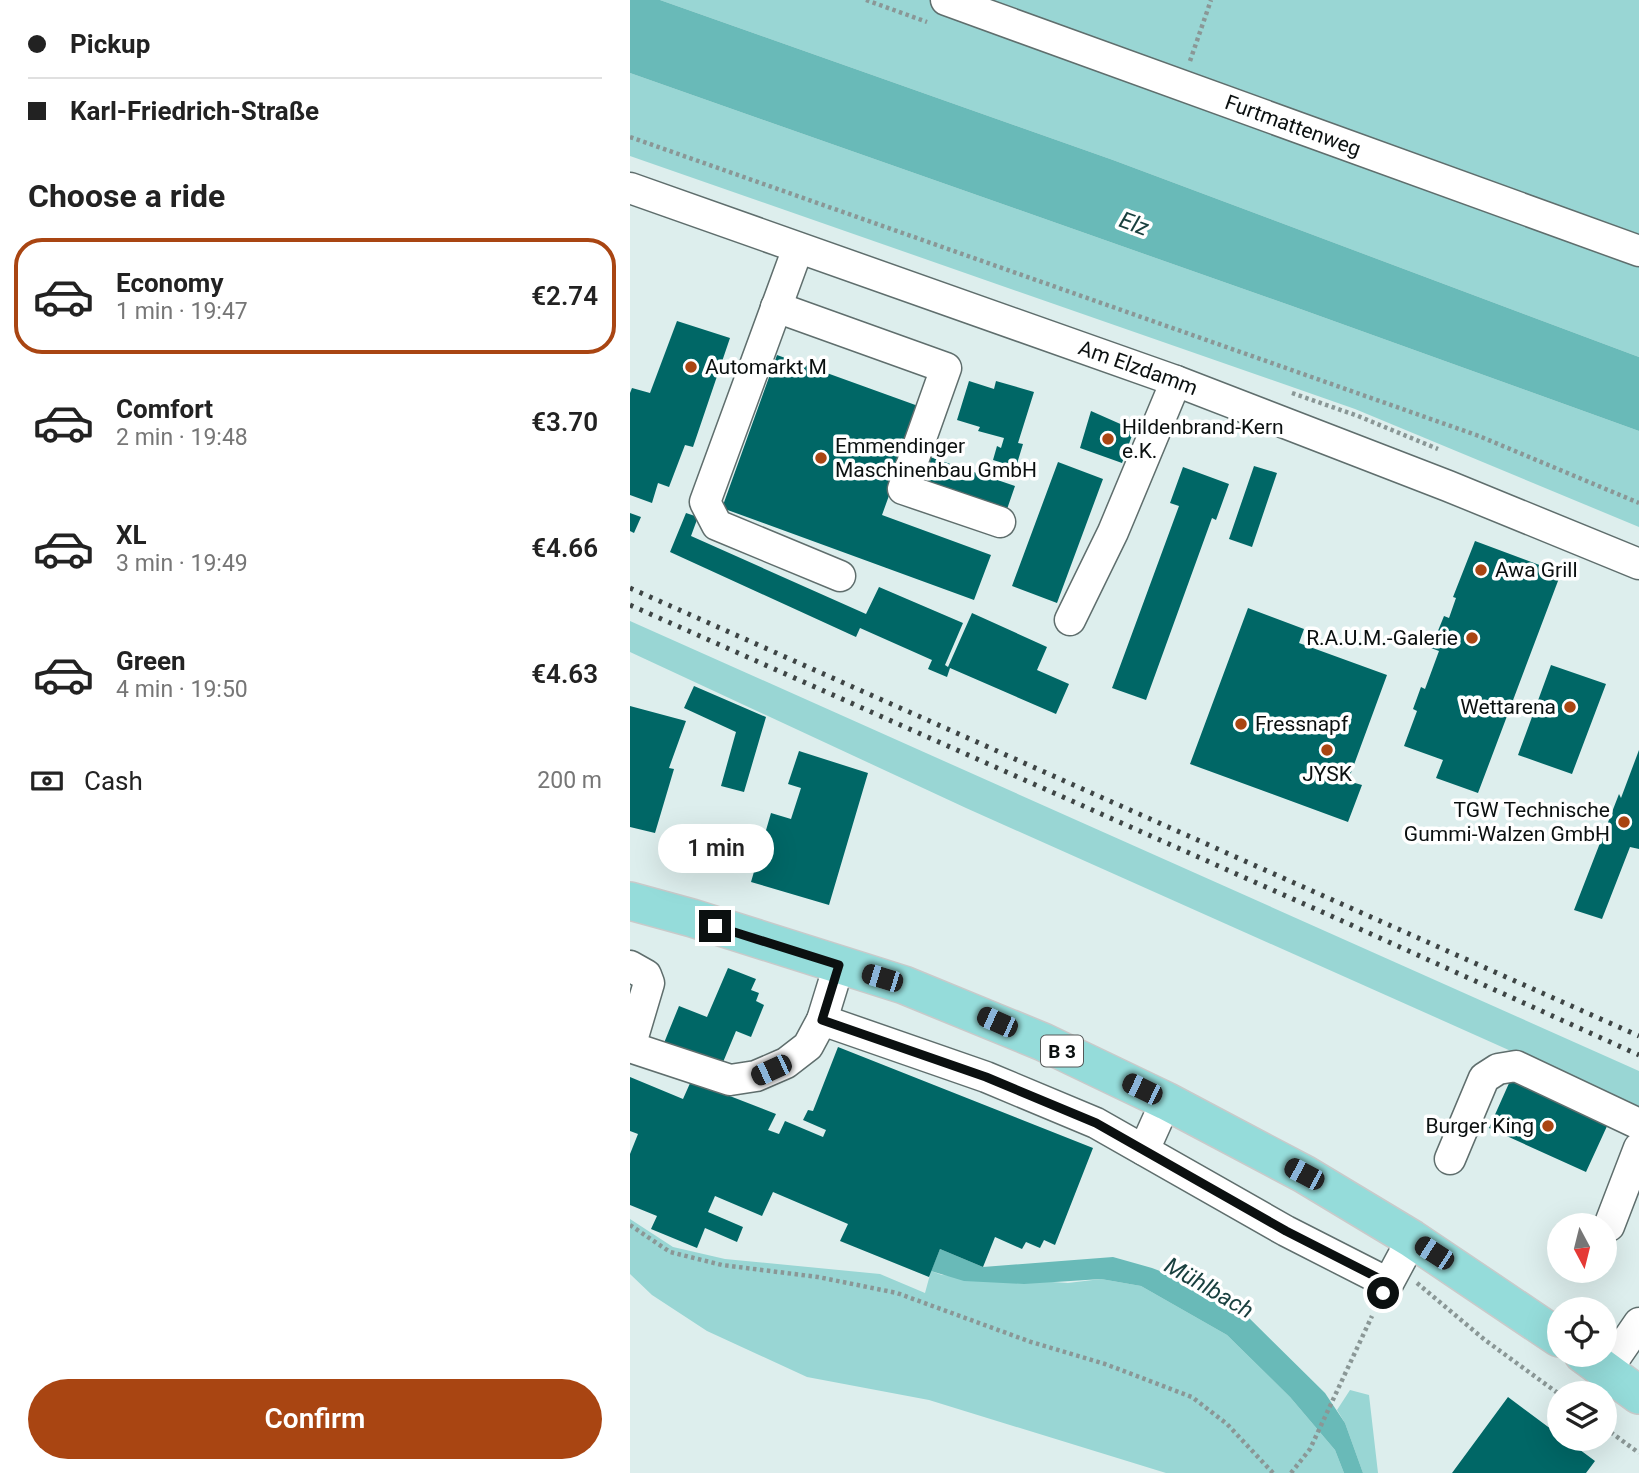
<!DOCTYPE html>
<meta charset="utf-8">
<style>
body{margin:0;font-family:Roboto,sans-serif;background:#f2f2f2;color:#222;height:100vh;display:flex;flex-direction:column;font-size:26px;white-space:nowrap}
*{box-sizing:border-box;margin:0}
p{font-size:23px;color:#767676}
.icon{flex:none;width:38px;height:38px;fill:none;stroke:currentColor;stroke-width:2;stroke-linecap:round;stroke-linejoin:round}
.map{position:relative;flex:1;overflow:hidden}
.panel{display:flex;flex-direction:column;background:#fff;width:630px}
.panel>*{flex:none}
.guide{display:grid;align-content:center;height:154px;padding:0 28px;background:#fff}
.needle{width:46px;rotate:173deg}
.controls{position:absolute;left:917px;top:1213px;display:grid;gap:14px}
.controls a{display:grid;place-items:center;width:70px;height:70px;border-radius:50%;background:#fff;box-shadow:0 7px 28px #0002;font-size:35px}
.end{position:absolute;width:32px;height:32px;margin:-16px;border:9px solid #0b1010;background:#fff;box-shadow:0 0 0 4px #fff}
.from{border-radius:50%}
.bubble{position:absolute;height:49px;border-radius:24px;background:#fff;box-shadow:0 7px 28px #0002;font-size:23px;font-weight:600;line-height:49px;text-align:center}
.car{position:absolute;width:21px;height:42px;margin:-21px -10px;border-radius:9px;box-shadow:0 0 5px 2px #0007;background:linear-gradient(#222 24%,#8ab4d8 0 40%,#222 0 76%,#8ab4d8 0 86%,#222 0)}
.guide b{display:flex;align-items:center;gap:24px;height:66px;font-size:26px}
.guide b+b{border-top:2px solid #e0e0e0}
.guide i{width:18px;height:18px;background:#222}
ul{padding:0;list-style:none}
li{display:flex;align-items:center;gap:21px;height:116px;margin:0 14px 10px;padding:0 14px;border:4px solid transparent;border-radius:28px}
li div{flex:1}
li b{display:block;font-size:26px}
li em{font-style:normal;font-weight:600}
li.current{border-color:#a94512}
li>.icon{width:63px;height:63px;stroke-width:1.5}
h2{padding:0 28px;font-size:32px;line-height:84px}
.pay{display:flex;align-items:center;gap:18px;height:77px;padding:0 28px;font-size:26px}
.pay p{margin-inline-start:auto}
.cta{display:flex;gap:14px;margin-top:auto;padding:14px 28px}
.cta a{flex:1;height:80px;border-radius:42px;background:#a94512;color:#fff;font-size:28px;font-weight:600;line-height:80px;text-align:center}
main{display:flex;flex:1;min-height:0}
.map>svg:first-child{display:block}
.green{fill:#99d6d4}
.water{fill:#69bab8}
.building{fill:#006766}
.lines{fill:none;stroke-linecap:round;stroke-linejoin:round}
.minor-casing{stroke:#5f6e6d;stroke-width:33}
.major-casing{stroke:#c9caca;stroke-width:40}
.path{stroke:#8a9796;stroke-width:4.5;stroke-dasharray:3.5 3.5;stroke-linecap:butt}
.minor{stroke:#fff;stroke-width:30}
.major{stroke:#95dcda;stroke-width:37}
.rail{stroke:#3e4545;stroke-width:5;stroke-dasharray:3.5 7;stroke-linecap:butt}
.route{stroke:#0b1010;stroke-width:9}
.poi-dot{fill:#a94512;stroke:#fff;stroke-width:2.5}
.labels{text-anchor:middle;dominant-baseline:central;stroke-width:7;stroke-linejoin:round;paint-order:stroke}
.shield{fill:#fff;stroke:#545858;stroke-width:2}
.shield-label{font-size:19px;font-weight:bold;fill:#0b1010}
.street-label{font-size:21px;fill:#0b1010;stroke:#fff}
.poi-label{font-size:21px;fill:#0b1010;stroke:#fff;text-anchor:start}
.water-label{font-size:23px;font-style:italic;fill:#19403f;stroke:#fff}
</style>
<main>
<section class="panel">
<div class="guide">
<b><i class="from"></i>Pickup</b>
<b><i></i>Karl-Friedrich-Straße</b>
</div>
<h2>Choose a ride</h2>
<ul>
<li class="current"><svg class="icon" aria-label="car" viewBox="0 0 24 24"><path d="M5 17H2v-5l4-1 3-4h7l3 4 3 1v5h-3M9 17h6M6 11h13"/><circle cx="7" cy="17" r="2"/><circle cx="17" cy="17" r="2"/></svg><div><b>Economy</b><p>1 min · 19:47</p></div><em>€2.74</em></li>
<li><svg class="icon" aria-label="car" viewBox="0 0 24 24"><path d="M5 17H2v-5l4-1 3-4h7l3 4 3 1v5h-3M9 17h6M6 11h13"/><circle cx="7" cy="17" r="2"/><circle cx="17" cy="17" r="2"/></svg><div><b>Comfort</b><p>2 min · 19:48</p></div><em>€3.70</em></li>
<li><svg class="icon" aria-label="car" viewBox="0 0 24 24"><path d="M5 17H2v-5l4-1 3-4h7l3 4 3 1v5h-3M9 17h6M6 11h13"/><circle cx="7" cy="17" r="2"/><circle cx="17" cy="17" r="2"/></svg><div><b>XL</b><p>3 min · 19:49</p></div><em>€4.66</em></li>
<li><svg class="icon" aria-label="car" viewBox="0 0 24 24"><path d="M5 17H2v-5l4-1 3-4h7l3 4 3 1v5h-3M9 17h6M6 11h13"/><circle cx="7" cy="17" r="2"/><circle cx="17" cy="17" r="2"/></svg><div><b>Green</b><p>4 min · 19:50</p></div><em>€4.63</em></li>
</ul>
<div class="pay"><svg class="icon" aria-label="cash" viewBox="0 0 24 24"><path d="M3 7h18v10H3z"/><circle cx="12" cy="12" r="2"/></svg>Cash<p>200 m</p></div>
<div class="cta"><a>Confirm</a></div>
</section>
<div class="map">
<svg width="1009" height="1473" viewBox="0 0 1009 1473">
<rect width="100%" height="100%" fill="#ddeeed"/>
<path class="green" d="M30,0H1009V357L483,160Z
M0,73L662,306L1009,431V527L725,409L0,156Z
M0,621L1009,1071V1108L336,808L0,652Z
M0,1219L43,1247L95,1259L250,1274L295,1293L301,1271L312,1275L438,1283L471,1279L511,1286L597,1335L660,1397L705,1450L714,1473H536L299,1400L177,1377L77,1331L22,1295L0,1274Z
M720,1390L739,1395L748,1473H733L715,1423L707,1410Z"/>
<path class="water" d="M0,0H30L483,160L1009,357V431L662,306L0,73Z
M310,1249L353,1267L483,1257L522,1268L559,1282L611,1310L695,1393L715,1423L733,1473H714L705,1450L660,1397L597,1335L511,1286L471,1279L394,1284L334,1281L301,1271Z"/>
<path class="building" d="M47,321L100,338L63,447L55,445L39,487L28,483L22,503L0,495V393L2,388L20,393Z
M147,355L291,407L252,515L361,555L344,600L92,508Z
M339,381L364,389L366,381L404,392L388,443L393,444L386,467L363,460L367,446L371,448L374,438L348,431L350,427L327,420Z
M461,411L504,430L492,463L450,448Z
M300,457L385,486L375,515L290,485Z
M428,462L473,479L427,603L382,586Z
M624,466L647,473L622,547L599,539Z
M553,467L599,484L586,520L582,518L516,700L482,688L549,506L540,503Z
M0,513L11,517L4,533L0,531Z
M56,513L68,517L61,536L236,614L249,587L333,623L315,665L318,667L342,613L417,647L407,670L439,684L426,714L320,668L317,677L298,669L302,660L230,628L226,637L40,552Z
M845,541L931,573L848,793L806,778L813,760L774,746L787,711L783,709L791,687L795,689L809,651L801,648L814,616L819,618L826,598L823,597Z
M618,608L674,629L669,643L757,675L718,781L732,785L718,822L560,764Z
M921,665L976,684L942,774L888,755Z
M64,686L136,717L114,792L91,786L106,732L54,708Z
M0,706L56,721L39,768L44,769L25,833L0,827Z
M1009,750V849L1000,847L972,919L944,910L989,794L991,798Z
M169,751L238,773L199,905L121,882L141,813L161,819L171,788L158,784Z
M98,968L126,979L121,990L129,993L126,1001L134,1005L121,1037L106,1031L91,1067L34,1043L49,1006L77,1017Z
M208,1047L463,1148L425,1245L414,1240L410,1248L396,1242L392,1249L365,1237L353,1267L310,1249L299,1277L210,1241L218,1224L143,1192L132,1216L85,1196L78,1212L113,1227L107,1242L75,1228L67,1248L21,1229L27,1216L0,1205V1154L8,1134L0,1131V1077L53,1099L61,1081L146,1114L138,1130L149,1134L155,1121L193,1137L196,1130L173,1120L178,1110L183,1111Z
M880,1081L978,1124L956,1172L859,1128Z
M878,1397L929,1435V1438H934L965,1461L956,1473H822Z"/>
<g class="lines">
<defs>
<g id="minor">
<path id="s1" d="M316,0L1009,251"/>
<path id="s2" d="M0,188L546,381L818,486L1009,564"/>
<path d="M168,248L75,502L87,525L210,576"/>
<path d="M146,307L316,368L273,489L370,522"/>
<path d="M440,620L483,532L546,381"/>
<path d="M0,966L16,975L19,983L0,1047"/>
<path d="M192,1020L356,1077L466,1123L656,1231L758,1283"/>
<path d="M0,1047L100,1080L126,1076L156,1063L178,1046L192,1020L209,965"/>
<path d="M514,1150L536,1101"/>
<path d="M820,1159L854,1078L868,1069L886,1066L1009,1124"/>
<path d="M979,1226L1009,1148"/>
<path d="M753,1293L782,1239"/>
<path d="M976,1371L1009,1323"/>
</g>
<path id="major" d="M0,901L62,918L274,985L413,1042L536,1101L674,1174L782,1239L929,1338
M953,1354L1009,1395"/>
</defs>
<use href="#minor" class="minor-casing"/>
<use href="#major" class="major-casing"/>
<path class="path" d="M236,0L297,22
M560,61L581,0
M0,137L849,436L1009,503
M662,393L728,416L808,449
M0,1225L40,1252L92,1265L188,1277L267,1293L401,1342L475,1364L562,1397L597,1424L643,1473
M787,1283L855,1340L929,1394
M975,1428L1009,1453
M661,1473L680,1449L742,1316"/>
<use href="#minor" class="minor"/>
<use href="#major" class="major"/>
<path class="rail" d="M0,588L1009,1036
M0,605L699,915L1009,1055"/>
</g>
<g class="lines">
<path class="route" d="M85,926L209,965L192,1020L356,1077L466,1123L656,1231L758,1283L753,1293"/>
</g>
<g class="poi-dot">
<circle cx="61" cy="367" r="7"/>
<circle cx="478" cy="439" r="7"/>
<circle cx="191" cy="458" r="7"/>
<circle cx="851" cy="570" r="7"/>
<circle cx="842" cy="638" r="7"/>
<circle cx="940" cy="707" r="7"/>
<circle cx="611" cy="724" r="7"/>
<circle cx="697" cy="750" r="7"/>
<circle cx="994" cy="822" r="7"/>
<circle cx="918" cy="1126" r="7"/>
</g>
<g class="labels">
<rect class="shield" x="411" y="1035.5" width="42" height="31" rx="5"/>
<g class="shield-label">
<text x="432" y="1051">B 3</text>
</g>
<g class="street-label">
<text stroke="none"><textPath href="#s1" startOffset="369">Furtmattenweg</textPath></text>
<text stroke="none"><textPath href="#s2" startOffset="539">Am Elzdamm</textPath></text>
</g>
<g class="poi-label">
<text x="75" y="367">Automarkt M</text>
<text x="492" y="427">Hildenbrand-Kern<tspan x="492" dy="24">e.K.</tspan></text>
<text x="205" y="446">Emmendinger<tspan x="205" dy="24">Maschinenbau GmbH</tspan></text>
<text x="865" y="570">Awa Grill</text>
<text x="828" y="638" text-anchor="end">R.A.U.M.-Galerie</text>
<text x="926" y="707" text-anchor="end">Wettarena</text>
<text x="625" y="724">Fressnapf</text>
<text x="697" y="774" text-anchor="middle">JYSK</text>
<text x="980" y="810" text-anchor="end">TGW Technische<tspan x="980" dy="24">Gummi-Walzen GmbH</tspan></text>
<text x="904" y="1126" text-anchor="end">Burger King</text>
</g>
<g class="water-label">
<text transform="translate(504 224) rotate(20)">Elz</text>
<text transform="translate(579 1288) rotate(30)">Mühlbach</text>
</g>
</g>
</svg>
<div class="controls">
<a><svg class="needle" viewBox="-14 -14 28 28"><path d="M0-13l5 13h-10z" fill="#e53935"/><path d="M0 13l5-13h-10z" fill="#767676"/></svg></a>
<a><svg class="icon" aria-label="locate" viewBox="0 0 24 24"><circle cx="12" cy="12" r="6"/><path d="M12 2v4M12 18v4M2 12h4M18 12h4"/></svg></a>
<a><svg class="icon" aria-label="layers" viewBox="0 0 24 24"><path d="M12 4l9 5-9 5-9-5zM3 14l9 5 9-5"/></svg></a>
</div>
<i class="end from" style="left:753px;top:1293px"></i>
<i class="end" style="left:85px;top:926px"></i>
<div class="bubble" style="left:28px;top:824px;width:116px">1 min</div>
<i class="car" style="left:252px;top:978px;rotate:287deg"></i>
<i class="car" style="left:367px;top:1022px;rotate:294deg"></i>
<i class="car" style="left:141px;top:1070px;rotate:245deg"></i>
<i class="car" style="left:512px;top:1089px;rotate:296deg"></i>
<i class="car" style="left:674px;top:1174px;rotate:298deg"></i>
<i class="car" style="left:804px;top:1253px;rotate:303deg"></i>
</div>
</main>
